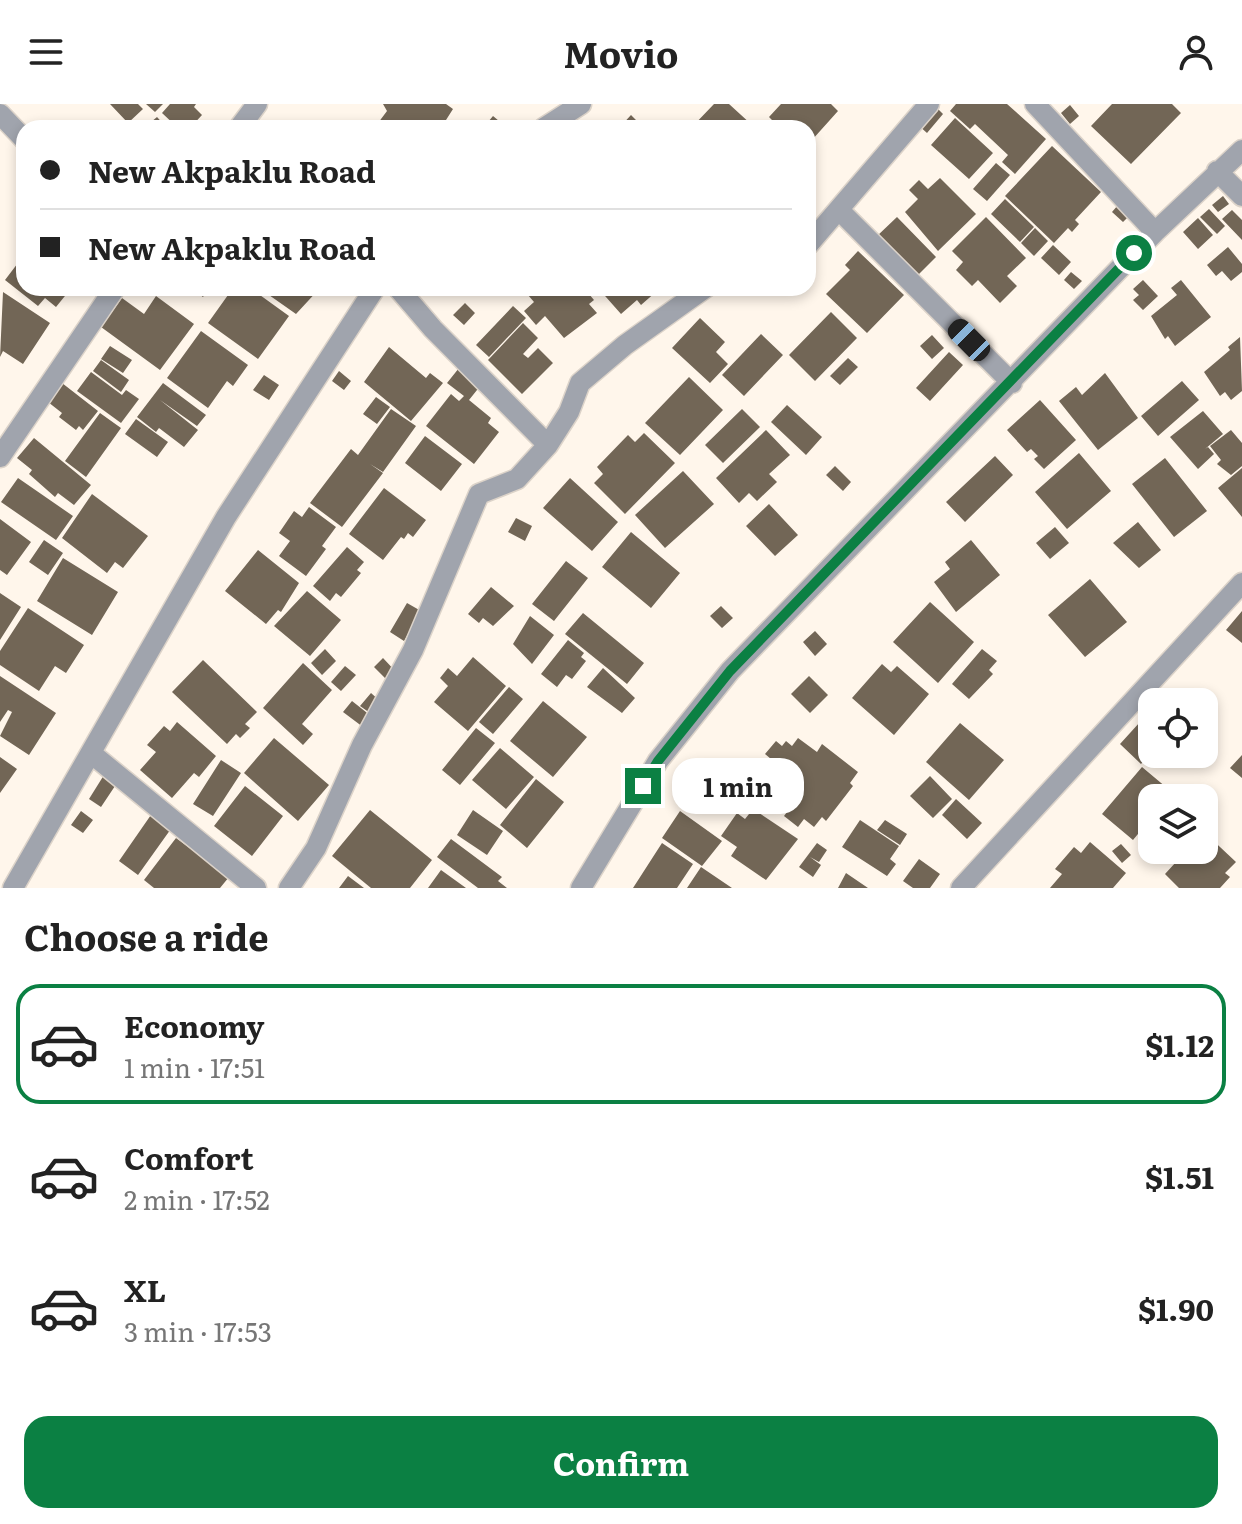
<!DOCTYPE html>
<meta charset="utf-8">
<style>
body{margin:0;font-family:Literata,serif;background:#f2f2f2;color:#222;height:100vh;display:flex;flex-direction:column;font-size:30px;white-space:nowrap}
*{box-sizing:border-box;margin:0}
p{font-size:26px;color:#767676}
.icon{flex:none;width:44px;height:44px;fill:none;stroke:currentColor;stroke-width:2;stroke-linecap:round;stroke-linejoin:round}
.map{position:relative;height:784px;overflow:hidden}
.side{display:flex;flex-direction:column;background:#fff;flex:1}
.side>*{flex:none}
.hud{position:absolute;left:16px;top:16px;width:800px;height:176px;border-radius:24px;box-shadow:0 4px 12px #0003;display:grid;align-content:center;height:176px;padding:0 24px;background:#fff}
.fabs{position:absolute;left:1138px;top:584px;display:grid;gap:16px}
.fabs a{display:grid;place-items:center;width:80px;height:80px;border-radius:16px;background:#fff;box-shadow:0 4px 12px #0003;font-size:40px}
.end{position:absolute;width:36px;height:36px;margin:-18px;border:10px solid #0b8043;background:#fff;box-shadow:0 0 0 4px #fff}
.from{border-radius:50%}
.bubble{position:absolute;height:56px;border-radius:24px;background:#fff;box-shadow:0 4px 12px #0003;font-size:26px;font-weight:700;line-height:56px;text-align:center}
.car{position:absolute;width:24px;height:48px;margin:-24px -12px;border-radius:10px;box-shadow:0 0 6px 2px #0007;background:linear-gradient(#222 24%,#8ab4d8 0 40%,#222 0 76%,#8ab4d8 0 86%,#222 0)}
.hud b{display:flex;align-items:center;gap:28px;height:76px;font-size:30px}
.hud b+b{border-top:2px solid #e0e0e0}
.hud i{width:20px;height:20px;background:#222}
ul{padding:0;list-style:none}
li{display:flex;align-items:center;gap:24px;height:120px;margin:0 16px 12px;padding:0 8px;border:4px solid transparent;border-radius:24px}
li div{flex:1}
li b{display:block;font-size:30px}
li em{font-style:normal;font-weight:700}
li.selected{border-color:#0b8043}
li>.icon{width:72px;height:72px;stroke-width:1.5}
h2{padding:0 24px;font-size:36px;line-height:96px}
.action{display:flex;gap:16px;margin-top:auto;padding:16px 24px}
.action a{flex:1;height:92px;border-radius:24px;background:#0b8043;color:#fff;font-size:32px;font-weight:700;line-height:92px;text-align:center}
header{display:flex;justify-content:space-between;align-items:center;height:104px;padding:0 24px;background:#fff;font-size:36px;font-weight:700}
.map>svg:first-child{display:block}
.building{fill:#726656}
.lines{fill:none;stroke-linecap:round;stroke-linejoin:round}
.minor-casing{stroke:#dcd3c9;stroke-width:23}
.minor{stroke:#a0a4ad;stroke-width:20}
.route{stroke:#0b8043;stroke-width:10}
</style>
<header><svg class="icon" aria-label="menu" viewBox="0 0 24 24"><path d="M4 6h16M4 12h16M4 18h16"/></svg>Movio<svg class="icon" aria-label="person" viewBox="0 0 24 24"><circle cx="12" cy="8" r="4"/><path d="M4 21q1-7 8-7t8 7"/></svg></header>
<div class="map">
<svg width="1242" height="784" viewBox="0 0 1242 784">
<rect width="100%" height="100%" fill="#fff6eb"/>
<path class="building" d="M110,0H138L143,5L128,19Z
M146,0H163L155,8Z
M170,0H196L194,3L202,11L190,24H178L162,9Z
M383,0H446L453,5L446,16L453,22L386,24L378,19L387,7Z
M714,0H729L752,21L691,24Z
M781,0H831L838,7L812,36L808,24H800L793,17L780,24L769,13Z
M956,0H1007L1046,35L1015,70L1002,58L1008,51L975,20L970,25L950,7Z
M1112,0H1172L1181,9L1131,60L1091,22Z
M1070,1L1079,12L1070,20L1061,9Z
M935,2L943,10L927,29L918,21Z
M631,11L644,24H619Z
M493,12L505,22L503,24H483Z
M157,13L167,24H144Z
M955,14L993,49L969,75L931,41Z
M1052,42L1101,88L1075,116L1079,120L1072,128L1068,124L1054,139L1005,92Z
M996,59L1010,71L987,97L973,85Z
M940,74L976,110L938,147L905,108L918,95L909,86L919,76L928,85Z
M1223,92L1229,100L1218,108L1212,101Z
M1005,95L1034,123L1020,138L991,110Z
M1118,101L1129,112L1123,118L1112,108Z
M1209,105L1225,122L1217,130L1200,113Z
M1232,106L1242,116V136L1222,115Z
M897,113L936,153L915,174L876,133Z
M986,113L1026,154L1007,172L1017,182L1000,199L978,176L972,182L956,166L963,158L952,147Z
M1198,114L1213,131L1198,145L1183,128Z
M1035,124L1048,137L1034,152L1021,139Z
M1053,141L1071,158L1059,171L1041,154Z
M1228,143L1242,160V168L1231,177L1222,167L1216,172L1207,161Z
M858,147L904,191L867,229L826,190L850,166L845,161Z
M24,151V184L69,187L56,203L45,194L38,202L5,176Z
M1071,168L1082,177L1074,185L1064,176Z
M1143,176L1158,192L1143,206L1133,196L1139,191L1133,185Z
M1181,176L1211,213L1175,242L1168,232L1165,235L1151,212L1177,191L1171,184Z
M191,184H209L203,193Z
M233,184H250L289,212L258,255L208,219Z
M259,184H320L296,210Z
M536,184H584L594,196L589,200L597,209L564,234L545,212L536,221L524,207L534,198L528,191Z
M598,184H655L657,187L641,201L637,196L621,210Z
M3,188L50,219L23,260L3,247L0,253Z
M156,192L194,220L160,266L101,223L122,194L144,210Z
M465,199L475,209L464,221L453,211Z
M513,202L526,214L489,253L476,241Z
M831,208L857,234L815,277L789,251Z
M700,214L725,238L716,248L728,260L710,279L672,244Z
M523,219L538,234L523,250L528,254L538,244L553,259L522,290L488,256Z
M201,227L248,261L233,282L227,277L208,304L167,274Z
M761,230L783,251L744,292L722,271Z
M932,231L944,244L932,255L920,242Z
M1240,233L1242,287L1231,296L1225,288L1220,292L1204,268L1230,246L1228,243Z
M110,242L132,256L123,269L101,255Z
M389,243L426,274L430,269L443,279L411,317L364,278Z
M949,248L963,261L930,297L916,284Z
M848,254L858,263L840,281L830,272Z
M101,256L129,276L121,288L93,267Z
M459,264L481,281L469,296L491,314L488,319L499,328L474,360L426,322L451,290L459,297L464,292L447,279Z
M339,267L351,277L344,286L332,277Z
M91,268L122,291L126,286L139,295L121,319L77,287Z
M1105,269L1138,314L1098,346L1059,297L1076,283L1082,291Z
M264,271L279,281L269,296L253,286Z
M689,273L723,306L680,351L645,319Z
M1182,277L1199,296L1158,332L1141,312Z
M62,279L98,307L83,326L79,322L76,326L59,313L62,309L48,298Z
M163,279L206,311L197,322L160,296L198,326L184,343L159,324L156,328L137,313Z
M376,293L390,303L377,320L363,310Z
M1040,296L1076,336L1044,365L1034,355L1038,352L1031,345L1027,348L1007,326Z
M787,301L822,333L806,351L771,318Z
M391,305L416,322L383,368L370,360L383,369L342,423L310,399L351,345L358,351Z
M742,305L760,323L723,359L705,341Z
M1203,307L1223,330L1205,345L1208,343L1214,350L1198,365L1170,333Z
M100,309L121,324L86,373L65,357Z
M136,315L168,338L157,353L125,330Z
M766,326L790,351L769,370L777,378L757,397L749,389L739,399L716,374Z
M1231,326L1242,339V362L1231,371L1217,360L1221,356L1210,342Z
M644,329L675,359L625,410L594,379L603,370L597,363L628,331L635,338Z
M425,332L462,360L441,387L405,359Z
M34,334L91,381L74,401L58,389L55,393L29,370L32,366L17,354Z
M1079,349L1111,387L1067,425L1035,388Z
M995,352L1013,371L965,418L946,398Z
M1165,354L1207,407L1174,433L1132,380Z
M835,362L851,378L843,387L826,371Z
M1242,364V413L1218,384Z
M683,367L714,400L665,444L635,411Z
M18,374L73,412L56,436L1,398Z
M570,374L618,418L592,447L543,404Z
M384,384L426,416L413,433L408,429L404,435L401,433L383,456L349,430Z
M92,390L148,432L123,464L115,458L107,469L62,434Z
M769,400L798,431L775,452L746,422Z
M309,403L336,423L322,442L326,445L306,472L279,452L290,437L279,429L294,407L302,413Z
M516,414L532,422L525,437L508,428Z
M0,415L31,438L7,471L0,466Z
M1138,418L1161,446L1139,464L1113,439Z
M1055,423L1069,439L1050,455L1036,439Z
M631,428L680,469L651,504L602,463Z
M44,436L63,449L48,471L29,458Z
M971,436L1000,471L956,508L934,478L950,465L945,458Z
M347,443L364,458L357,466L361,469L341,493L336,489L330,497L313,482Z
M258,446L299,479L281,508L278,506L266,520L225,487Z
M63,454L118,488L92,531L37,497Z
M566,457L588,474L554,517L532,500Z
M1090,475L1127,518L1085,553L1048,511Z
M491,483L514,502L493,522L483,514L479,519L468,510Z
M307,487L341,516L310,552L274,522Z
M0,489L21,503L0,536Z
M930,498L974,538L938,579L893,538Z
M407,499L421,507L404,537L390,528Z
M721,502L733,514L722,524L710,512Z
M28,504L84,541L66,569L55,562L39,587L0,561V547Z
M1242,507V539L1226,526Z
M583,509L644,559L627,580L565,530Z
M530,512L554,531L532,560L513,540Z
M815,527L827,540L815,552L803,538Z
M568,536L584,549L581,553L586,557L572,575L566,571L557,583L541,570Z
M325,545L336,557L322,571L311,559Z
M982,545L997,557L989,566L993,570L969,595L952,580Z
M473,553L506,582L468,627L434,598L448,582L440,574L448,564L457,572Z
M383,554L397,569L388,577L374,563Z
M203,556L257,608L245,620L250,624L240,634L236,630L227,640L172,588Z
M303,559L332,586L302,620L313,630L303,641L263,604Z
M882,560L891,568L897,562L929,590L894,631L852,594Z
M345,562L356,571L341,587L331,578Z
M603,564L635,594L622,609L587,583Z
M0,572L56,609L29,651L0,632L12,608L8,606L0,618Z
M809,572L828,591L810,609L791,590Z
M509,583L523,595L493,630L479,618Z
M371,589L380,597L370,609L360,602Z
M352,597L371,612L363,623L343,608Z
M543,597L587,633L553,673L510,637Z
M177,618L216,652L199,673L194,669L172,694L140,666L156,648L147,641L164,622L170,627Z
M1140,618L1152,629V648L1141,660L1120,640Z
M960,619L1004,656L969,696L926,658Z
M476,624L495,639L460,681L442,666Z
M274,634L329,681L298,717L244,669Z
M798,634L817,648L822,640L858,668L850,679L853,682L826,717L822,713L814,723L804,715L798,723L784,712L790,704L763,680L772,668L765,663L771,655L765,650L776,637L782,642L786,637L792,642Z
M500,644L534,673L506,705L472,676Z
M1242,651V674L1230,664Z
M0,653L17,665L0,689Z
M739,654L763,672L752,687L728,670Z
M221,656L241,669L213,712L193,700Z
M715,663L743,685L726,707L696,687Z
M1142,663L1173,689L1168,694H1152V713L1133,736L1102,710Z
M104,671L117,679L101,703L89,695Z
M930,672L952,695L933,714L910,692Z
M536,675L564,698L527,744L500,721Z
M245,682L283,712L252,752L214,722Z
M956,695L982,719L967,735L942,711Z
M753,705L798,735L766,776L731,752L737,743L721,732L737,709L745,715Z
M370,706L432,756L410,784H371L332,752Z
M473,706L503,727L487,751L457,731Z
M81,707L93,716L83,729L71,721Z
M680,707L722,737L702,762L662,734Z
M153,708L173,722L138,771L119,757Z
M860,716L899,742L890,755L896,760L887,772L842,743Z
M885,716L907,730L900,741L877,726Z
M1204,728L1236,758L1225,769L1230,773L1220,784H1179L1165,770L1187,746H1204Z
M176,734L229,773L220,784H154L144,776Z
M451,735L502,773L498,777L507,784H478L437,753Z
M1090,738L1126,769L1113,784H1050L1062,770L1055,765L1074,743L1081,749Z
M662,739L693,760L677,784H633Z
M817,739L827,746L819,758L810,753L821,761L813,773L799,763Z
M1121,740L1131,751L1122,759L1112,747Z
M919,755L940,770L930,784H913L903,777Z
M701,763L732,784H687Z
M441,766L466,784H428Z
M846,769L868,784H838Z
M348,772L364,784H339Z"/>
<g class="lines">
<defs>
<path id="minor" d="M1035,0L1155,128
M0,10L24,35
M239,24L257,0
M544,24L581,0
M1217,67L1242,92
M839,106L1012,279
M808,141L929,0
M398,184L433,225L548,341
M0,353L115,184
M92,650L256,784
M13,784L226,413L375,184
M289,784L316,744L362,641L413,546L479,390L517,375L548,341L569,308L580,279L625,241L705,184
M581,784L658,657L730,567L1155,128L1242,46
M961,784L1242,479"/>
</defs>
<use href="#minor" class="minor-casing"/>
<use href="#minor" class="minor"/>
</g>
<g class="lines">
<path class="route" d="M643,682L658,657L730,567L1134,149"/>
</g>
</svg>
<div class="fabs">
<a><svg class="icon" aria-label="locate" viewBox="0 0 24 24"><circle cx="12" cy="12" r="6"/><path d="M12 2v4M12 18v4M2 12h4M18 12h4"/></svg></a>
<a><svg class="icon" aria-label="layers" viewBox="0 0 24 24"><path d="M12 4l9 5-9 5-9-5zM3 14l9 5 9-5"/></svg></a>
</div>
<i class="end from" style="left:1134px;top:149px"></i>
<i class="end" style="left:643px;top:682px"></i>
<div class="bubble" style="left:672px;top:654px;width:132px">1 min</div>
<i class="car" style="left:969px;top:236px;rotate:315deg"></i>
<div class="hud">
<b><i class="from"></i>New Akpaklu Road</b>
<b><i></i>New Akpaklu Road</b>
</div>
</div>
<section class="side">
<h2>Choose a ride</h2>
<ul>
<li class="selected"><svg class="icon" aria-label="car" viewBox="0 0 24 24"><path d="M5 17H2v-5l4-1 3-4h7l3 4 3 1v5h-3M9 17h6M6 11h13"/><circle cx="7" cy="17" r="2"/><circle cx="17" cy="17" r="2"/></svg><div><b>Economy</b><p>1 min · 17:51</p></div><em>$1.12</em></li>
<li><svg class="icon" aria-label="car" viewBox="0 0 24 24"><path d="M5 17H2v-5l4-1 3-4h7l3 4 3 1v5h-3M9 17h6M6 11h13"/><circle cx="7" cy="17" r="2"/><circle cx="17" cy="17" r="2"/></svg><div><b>Comfort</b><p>2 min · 17:52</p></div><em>$1.51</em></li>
<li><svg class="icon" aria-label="car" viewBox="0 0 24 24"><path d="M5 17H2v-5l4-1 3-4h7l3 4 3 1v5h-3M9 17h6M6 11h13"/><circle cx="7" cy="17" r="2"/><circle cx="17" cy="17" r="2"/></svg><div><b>XL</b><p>3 min · 17:53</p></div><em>$1.90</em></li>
</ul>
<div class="action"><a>Confirm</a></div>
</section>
